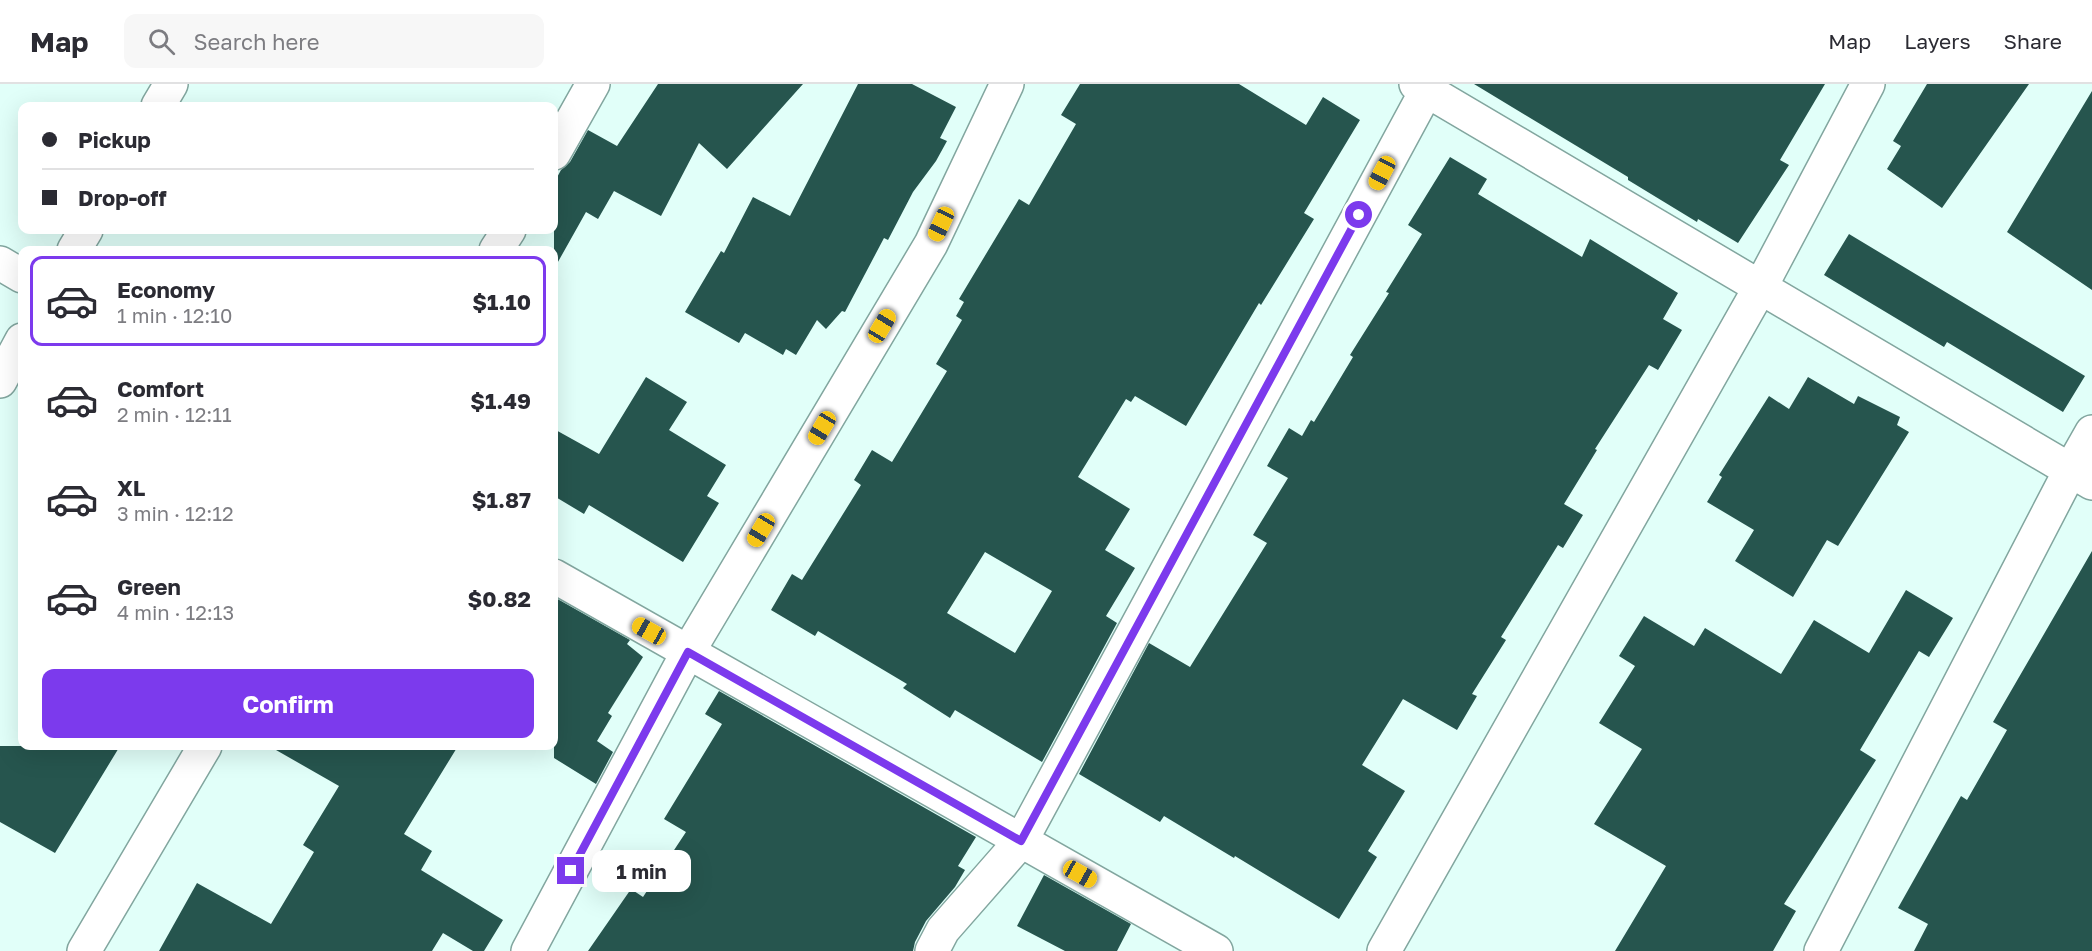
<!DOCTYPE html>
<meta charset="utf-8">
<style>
body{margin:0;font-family:"Golos Text",sans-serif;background:#f7f7f7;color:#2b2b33;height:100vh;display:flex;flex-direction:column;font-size:22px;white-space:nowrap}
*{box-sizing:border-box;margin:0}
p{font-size:20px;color:#7c7c81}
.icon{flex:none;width:33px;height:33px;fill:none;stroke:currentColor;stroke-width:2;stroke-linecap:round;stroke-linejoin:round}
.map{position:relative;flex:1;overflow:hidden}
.panel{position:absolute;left:18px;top:162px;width:540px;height:504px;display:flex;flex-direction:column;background:#fff;border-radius:12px;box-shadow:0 6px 24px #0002}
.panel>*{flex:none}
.banner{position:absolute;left:18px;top:18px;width:540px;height:132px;border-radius:12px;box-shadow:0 6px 24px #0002;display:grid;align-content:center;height:132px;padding:0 24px;background:#fff}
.end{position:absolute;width:27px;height:27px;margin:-14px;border:8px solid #7c3aed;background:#fff;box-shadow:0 0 0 3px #fff}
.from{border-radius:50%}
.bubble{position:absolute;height:42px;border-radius:12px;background:#fff;box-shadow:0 6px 24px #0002;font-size:20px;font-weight:700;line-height:42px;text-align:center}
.car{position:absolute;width:18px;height:36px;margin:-18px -9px;border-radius:8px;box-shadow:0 0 4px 2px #0007;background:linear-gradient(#f5c518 24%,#345 0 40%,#f5c518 0 76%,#345 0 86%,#f5c518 0)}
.banner b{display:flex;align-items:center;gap:21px;height:57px;font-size:22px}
.banner b+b{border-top:2px solid #e1e1e2}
.banner i{width:15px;height:15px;background:#2b2b33}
ul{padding:10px 0 0;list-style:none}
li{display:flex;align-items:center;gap:18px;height:90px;margin:0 12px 9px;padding:0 12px;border:3px solid transparent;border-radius:12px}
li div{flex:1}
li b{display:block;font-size:22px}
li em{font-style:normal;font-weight:700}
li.selected{border-color:#7c3aed}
li>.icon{width:54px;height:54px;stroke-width:1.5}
.primary-button{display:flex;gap:12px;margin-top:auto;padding:12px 24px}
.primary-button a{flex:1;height:69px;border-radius:12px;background:#7c3aed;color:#fff;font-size:24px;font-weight:700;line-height:69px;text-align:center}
header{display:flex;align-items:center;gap:36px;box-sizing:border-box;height:84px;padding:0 30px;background:#fff;border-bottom:2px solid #e1e1e2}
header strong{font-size:28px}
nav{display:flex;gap:33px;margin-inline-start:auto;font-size:21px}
.search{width:420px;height:54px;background:#f7f7f7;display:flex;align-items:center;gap:15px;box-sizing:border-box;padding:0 21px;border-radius:12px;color:#7c7c81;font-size:22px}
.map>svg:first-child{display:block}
.building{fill:#26554e;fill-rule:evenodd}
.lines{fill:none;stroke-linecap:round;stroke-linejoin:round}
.minor-casing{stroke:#82a69f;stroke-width:36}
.minor{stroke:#fff;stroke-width:33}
.route{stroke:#7c3aed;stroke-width:8}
</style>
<header>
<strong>Map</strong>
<div class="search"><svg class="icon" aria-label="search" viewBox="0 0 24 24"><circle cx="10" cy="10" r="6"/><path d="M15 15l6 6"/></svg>Search here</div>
<nav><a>Map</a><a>Layers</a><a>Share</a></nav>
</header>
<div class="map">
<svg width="2092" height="867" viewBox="0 0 2092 867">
<rect width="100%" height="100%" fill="#e1fff9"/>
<path class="building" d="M658,0H803L727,85L699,59L661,132L614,107L598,135L586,128L554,185V99L561,86L570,78L588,46L617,62Z
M858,0H912L956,23L940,54L947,57L936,77L913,108L888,156L884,154L845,228L842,227L826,245L817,236L796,271L786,265L783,271L745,249L739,259L685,228L721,167L724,169L753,113L790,132Z
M1080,0H1239L1306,41L1323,13L1360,36L1304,129L1314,135L1261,221L1259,219L1186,342L1135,312L1131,318L1126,315L1078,393L1130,425L1105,466L1135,484L1106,532L1117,539L1042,678L955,626L950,634L903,604L907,600L818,547L815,552L771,526L792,490L802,496L861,401L854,396L872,366L892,378L947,287L936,280L962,236L956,232L964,218L959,215L1019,115L1029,121L1076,40L1061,31ZM985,468L1052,507L1015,569L947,529Z
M1474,0H1825L1780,76L1789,81L1738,159L1698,135L1697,138L1628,96V93Z
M1927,0H2029L1942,124L1887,85L1901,62L1893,57Z
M2092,7V206L2007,148Z
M1450,73L1487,95L1478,110L1582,173L1590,155L1678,209L1663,235L1682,246L1658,286L1649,281L1595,365L1597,366L1564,420L1583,431L1563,464L1558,461L1501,553L1506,556L1472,610L1477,612L1457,646L1403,615L1362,681L1405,707L1368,767L1377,773L1339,835L1235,772L1234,774L1164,732L1160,738L1079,690L1149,559L1190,583L1267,459L1253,451L1288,394L1267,382L1289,344L1302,352L1311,336L1314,338L1353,273L1350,271L1389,209L1386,208L1422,150L1408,141Z
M1849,150L2085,292L2063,328L1947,258L1944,263L1824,191Z
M646,293L687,318L669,346L726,381L707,412L719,419L683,478L589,421L584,430L554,412V345L599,370Z
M1808,293L1854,320L1858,312L1900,333L1897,341L1909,348L1838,462L1827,456L1793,513L1735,477L1754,446L1707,418L1722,393L1719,391L1769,312L1789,325Z
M2092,467V867H1914L1928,840L1898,824L1961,712L1967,716L2007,646L1993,638Z
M1906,506L1953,534L1929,573L1919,567L1860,666L1876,676L1784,820L1796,827L1773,867H1615L1666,782L1594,740L1642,665L1599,639L1635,582L1619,572L1644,532L1694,562L1705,544L1781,590L1814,536L1869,569Z
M554,513L630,556L627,560L643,573L608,629L612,632L597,657L613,668L596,700L554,674Z
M719,607L976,753L958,782L965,786L955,803L926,837L915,858L913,867H588L631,805L643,813L686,748L664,735L722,640L705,630Z
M0,662H120L55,769L0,738Z
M269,662H458L404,750L432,767L421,786L503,836L484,867H473L443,849L432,867H159L197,799L271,840L314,768L303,761L339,702Z
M1044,791L1131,840L1117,867H1065L1017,842Z"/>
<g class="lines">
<defs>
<path id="minor" d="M1416,0L2092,399
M158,22L171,0
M554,69L593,0
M74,166L86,146
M496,166L509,146
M0,179L22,192
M0,297L22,256
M554,492L1216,867
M84,867L205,662
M528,867L688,568L931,160L1007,0
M932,867L943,846L1021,757L1430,0
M1384,867L1761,202L1868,0
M1821,867L2071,385L2092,348"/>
</defs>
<use href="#minor" class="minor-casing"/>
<use href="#minor" class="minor"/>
</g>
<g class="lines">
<path class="route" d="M571,787L688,568L1021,757L1359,131"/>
</g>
</svg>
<i class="end from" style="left:1359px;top:131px"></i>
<i class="end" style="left:571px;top:787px"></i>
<div class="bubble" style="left:592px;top:766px;width:99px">1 min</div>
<i class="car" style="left:1382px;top:89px;rotate:208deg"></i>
<i class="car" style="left:941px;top:140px;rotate:205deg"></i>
<i class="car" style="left:882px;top:242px;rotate:31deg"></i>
<i class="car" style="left:822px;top:344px;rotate:211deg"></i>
<i class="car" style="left:761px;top:446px;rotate:211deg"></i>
<i class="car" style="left:649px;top:547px;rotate:299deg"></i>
<i class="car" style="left:1080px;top:790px;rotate:119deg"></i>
<div class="banner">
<b><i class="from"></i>Pickup</b>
<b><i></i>Drop-off</b>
</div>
<section class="panel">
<ul>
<li class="selected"><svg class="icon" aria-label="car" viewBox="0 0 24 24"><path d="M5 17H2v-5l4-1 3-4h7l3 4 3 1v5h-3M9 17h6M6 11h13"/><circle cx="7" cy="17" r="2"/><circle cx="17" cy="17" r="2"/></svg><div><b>Economy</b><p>1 min · 12:10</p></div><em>$1.10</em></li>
<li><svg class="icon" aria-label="car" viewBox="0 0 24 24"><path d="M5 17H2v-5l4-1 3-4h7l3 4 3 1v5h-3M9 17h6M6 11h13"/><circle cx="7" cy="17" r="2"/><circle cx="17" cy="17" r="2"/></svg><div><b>Comfort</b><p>2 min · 12:11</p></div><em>$1.49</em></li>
<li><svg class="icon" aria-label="car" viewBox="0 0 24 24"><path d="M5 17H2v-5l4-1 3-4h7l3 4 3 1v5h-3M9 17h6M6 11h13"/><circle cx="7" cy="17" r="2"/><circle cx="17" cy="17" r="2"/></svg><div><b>XL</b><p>3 min · 12:12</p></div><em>$1.87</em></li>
<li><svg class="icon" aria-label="car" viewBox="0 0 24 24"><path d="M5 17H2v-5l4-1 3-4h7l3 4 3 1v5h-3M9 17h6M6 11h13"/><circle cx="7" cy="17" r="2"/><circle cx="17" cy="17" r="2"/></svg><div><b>Green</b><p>4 min · 12:13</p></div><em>$0.82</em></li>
</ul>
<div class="primary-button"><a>Confirm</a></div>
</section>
</div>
